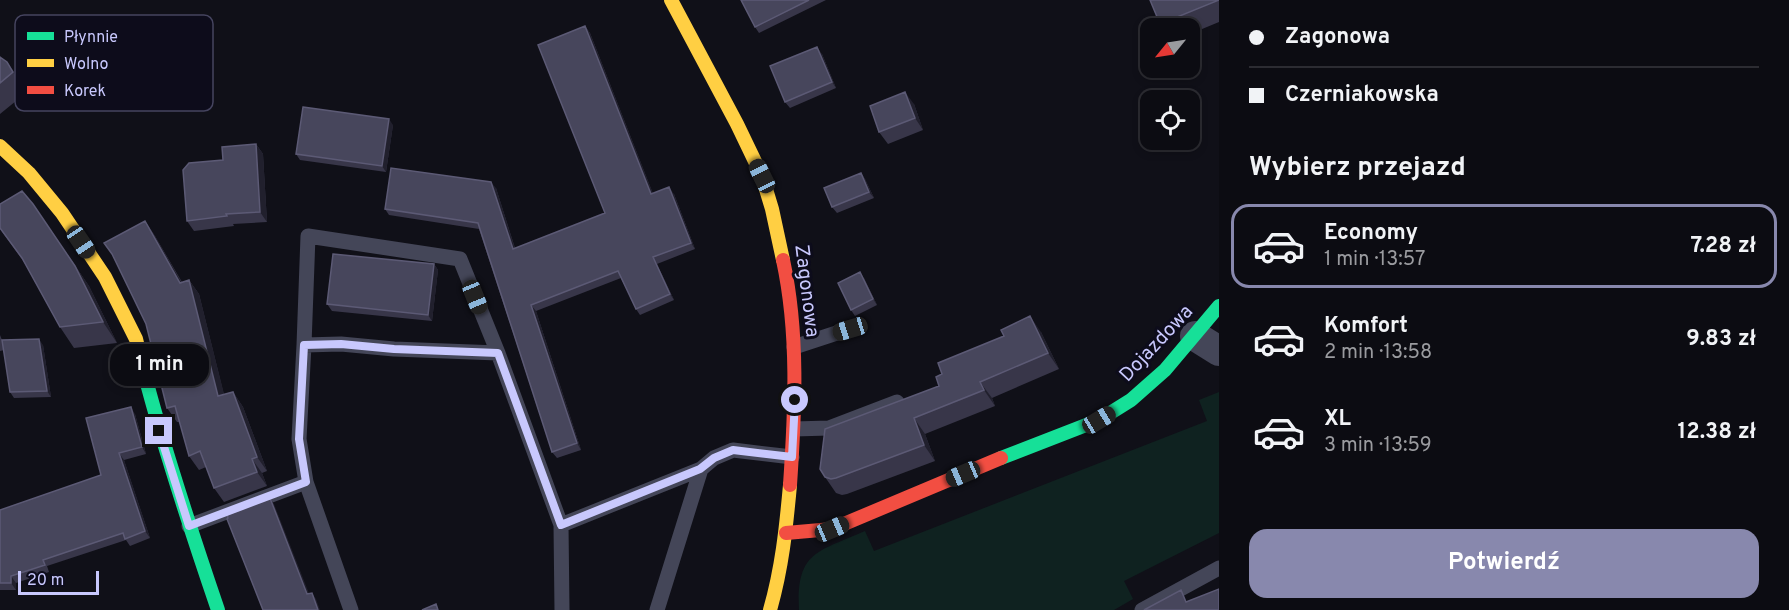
<!DOCTYPE html>
<html lang="pl">
<meta charset="utf-8">
<style>
body{margin:0;font-family:Overpass,sans-serif;background:#15151b;color:#f1f3f6;height:100vh;display:flex;flex-direction:column;font-size:22px;white-space:nowrap}
*{box-sizing:border-box;margin:0}
p{font-size:20px;color:#9a9b9f}
.icon{flex:none;width:33px;height:33px;fill:none;stroke:currentColor;stroke-width:2;stroke-linecap:round;stroke-linejoin:round}
.map{position:relative;flex:1;overflow:hidden}
.side{display:flex;flex-direction:column;background:#0c0c12;width:570px}
.side>*{flex:none}
.hud{display:grid;align-content:center;height:132px;padding:0 30px;background:#0c0c12}
.needle{width:39px;rotate:240deg}
.fabs{position:absolute;left:1140px;top:18px;display:grid;gap:12px}
.fabs a{display:grid;place-items:center;width:60px;height:60px;border-radius:12px;background:#0c0c12;box-shadow:0 3px 9px #0003,0 0 0 2px #2c2c32;font-size:30px}
.scale{position:absolute;left:18px;bottom:15px;width:81px;box-sizing:border-box;padding-left:6px;border:3px solid #c8c8fd;border-top:0;font-size:16px;line-height:21px;white-space:nowrap;color:#c8c8fd;-webkit-text-stroke:4px #0d0c1b;paint-order:stroke}
.end{position:absolute;width:27px;height:27px;margin:-14px;border:8px solid #c8c8fd;background:#111;box-shadow:0 0 0 3px #111}
.from{border-radius:50%}
.bubble{position:absolute;height:42px;border-radius:18px;background:#0c0c12;box-shadow:0 3px 9px #0003,0 0 0 2px #2c2c32;font-size:20px;font-weight:700;line-height:42px;text-align:center}
.car{position:absolute;width:18px;height:36px;margin:-18px -9px;border-radius:8px;box-shadow:0 0 4px 2px #0007;background:linear-gradient(#222 24%,#8ab4d8 0 40%,#222 0 76%,#8ab4d8 0 86%,#222 0)}
.hud b{display:flex;align-items:center;gap:21px;height:57px;font-size:22px}
.hud b+b{border-top:2px solid #2c2c32}
.hud i{width:15px;height:15px;background:#f1f3f6}
ul{padding:0;list-style:none}
li{display:flex;align-items:center;gap:18px;height:84px;margin:0 12px 9px;padding:0 18px;border:3px solid transparent;border-radius:18px}
li div{flex:1}
li b{display:block;font-size:22px}
li em{font-style:normal;font-weight:700}
li.selected{border-color:#8888ad}
li>.icon{width:54px;height:54px;stroke-width:1.5}
h2{padding:0 30px;font-size:27px;line-height:72px}
.button{display:flex;gap:12px;margin-top:auto;padding:12px 30px}
.button a{flex:1;height:69px;border-radius:18px;background:#8888ad;color:#fff;font-size:24px;font-weight:700;line-height:69px;text-align:center}
main{display:flex;flex:1;min-height:0}
.map>svg:first-child{display:block}
.green{fill:#0f2220}
.lines{fill:none;stroke-linecap:round;stroke-linejoin:round}
.lane{stroke:#444658;stroke-width:15}
.street{stroke:#444658;stroke-width:30}
.fast{stroke:#16e098;stroke-width:14}
.slow{stroke:#ffcf43;stroke-width:14}
.jam{stroke:#f24e42;stroke-width:14}
.wall{fill:#383649}
.shaded-wall{fill:#21202d}
.building{fill:#47465c;stroke:#5c5a75;stroke-width:1.5}
.route{stroke:#c8c8fd;stroke-width:8}
.labels{text-anchor:middle;dominant-baseline:central;stroke-width:6;stroke-linejoin:round;paint-order:stroke}
.street-label{font-size:20px;fill:#c8c8fd;stroke:#0d0c1b}
.key{fill:#0d0c1b;stroke:#45445f;stroke-width:1.5}
.key-label{font-size:16px;fill:#c8c8fd}
</style>
<main>
<div class="map">
<svg width="1219" height="610" viewBox="0 0 1219 610">
<rect width="100%" height="100%" fill="#101018"/>
<path class="green" d="M1219,392V533L1124,581L1133,599L1114,610H799C796,551 818,552 865,531L874,551L1207,421L1199,400Z"/>
<g class="lines">
<path class="lane" d="M304,345L308,236L460,259L498,353
M794,347L858,326
M794,429L829,428L897,402
M306,482L299,439L304,345L341,344L394,349L498,353L561,525L562,610
M561,525L701,469L714,458L733,450L792,457
M189,526L306,482L351,610
M657,610L701,469
M1142,610L1219,568"/>
<path class="street" d="M1195,336L1219,351"/>
<path class="fast" d="M144,372C165,453 191,531 218,610
M1001,458L1099,420L1131,400L1165,370L1219,306"/>
<path class="slow" d="M671,0L737,124L762,176L772,209L783,260
M0,146L29,173L62,213L105,277L136,339L144,372
M770,610C782,568 786,529 790,485"/>
<path class="jam" d="M783,260C799,334 795,411 790,485
M786,533L832,529L1001,458"/>
</g>
<path class="wall" d="M741,0H826L759,33L755,27Z
M1219,0V22L1190,34V28H1163L1160,24Z
M585,26L590,33L653,194H674L695,249L657,264L674,300L640,315L636,309L621,278L536,311L581,450L557,458L552,452L479,229L389,215L385,209L496,188L515,248L605,213Z
M822,54L836,88L790,108L785,102Z
M0,57L7,62L27,92L0,114Z
M914,104L923,130L888,144L879,132Z
M393,125L386,172L300,160L296,154Z
M256,144L263,154L267,222L233,224L234,226L194,231L187,221L223,160Z
M861,173L865,179L874,198L837,213L832,207Z
M0,204H33L89,286L117,343L74,348L60,327L24,262L0,229Z
M145,221L155,236L182,282L189,280L199,294L224,395L233,392L243,407L267,471L262,473L267,486L224,502L214,488L206,467L199,470L189,456L180,422H177L167,408Z
M434,264L438,270L432,321L332,311L327,304Z
M864,278L877,305L855,316L851,310Z
M1041,332L1059,369L992,398L995,406L925,434L935,461L847,494L842,495L836,493L825,477L939,386L942,374Z
M0,335L2,340L43,345L51,397L14,398L10,392L4,350L0,351Z
M135,414L146,454L124,460L150,538L130,546L126,540L47,566L49,572L16,583V590H0V510L101,475Z"/>
<path class="shaded-wall" d="M585,26L590,33L656,201L651,194Z
M817,47L822,54L836,88L832,82Z
M7,62L21,81L27,92L13,72Z
M905,92L914,104L923,130L915,118Z
M389,119L393,125L386,172L382,166Z
M256,144L263,154L267,222L260,212Z
M861,173L865,179L874,198L869,192Z
M491,182L496,188L517,255L513,249Z
M669,187L674,194L695,249L691,243Z
M33,204L89,286L117,343L103,322Z
M145,221L155,236L190,297L180,283Z
M653,257L657,264L674,300L670,294Z
M434,264L438,270L432,321L428,315Z
M860,272L864,278L877,305L873,299Z
M189,280L199,294L228,410L218,396Z
M531,305L536,311L581,450L577,443Z
M1030,316L1041,332L1059,369L1048,353Z
M39,339L43,345L51,397L47,391Z
M980,382L992,398L995,406L984,390Z
M233,392L243,407L267,471L257,457Z
M131,407L135,414L146,454L142,447Z
M914,418L925,434L935,461L924,445Z
M119,453L124,460L150,538L145,531Z
M252,459L262,473L267,486L257,472Z
M270,498L274,504L312,601L307,594Z
M11,576L16,583V590L11,583Z
M312,593L316,599L320,610H318Z"/>
<path class="building" d="M741,0H809L755,27Z
M1150,0H1219L1160,24Z
M585,26L651,194L669,187L691,243L653,257L670,294L636,309L618,271L531,305L577,443L552,452L478,223L385,209L391,168L491,182L513,249L605,213L538,45Z
M817,47L832,82L785,102L770,66Z
M0,57L7,62L13,72L0,83Z
M905,92L915,118L879,132L870,106Z
M303,107L389,119L382,166L296,154Z
M256,144L260,212L226,214L227,216L187,221L183,170L189,163L223,160L222,147Z
M861,173L869,192L832,207L824,188Z
M22,191L33,204L75,266L103,322L60,327L22,258L0,228V204Z
M145,221L180,283L189,280L218,396L233,392L257,457L252,459L257,472L214,488L200,451L189,456L175,406L167,408L146,324L112,254L104,243Z
M333,254L434,264L428,315L327,304Z
M860,272L873,299L851,310L838,283Z
M1030,316L1048,353L980,382L984,390L914,418L924,445L836,478L831,479L825,477L820,469L825,429L939,386L936,377L942,374L938,363L1004,336L1001,330Z
M39,339L47,391L10,392L2,340Z
M131,407L142,447L119,453L145,531L125,539L123,533L43,560L45,565L11,576V583H0V510L101,475L86,418Z
M270,498L307,594L312,593L318,610H263L227,519L228,518L227,515Z
M1219,589V610H1144L1181,590L1186,602Z
M436,604L438,610H422Z"/>
<g class="lines">
<path class="route" d="M159,431L189,526L306,482L299,439L304,345L341,344L394,349L498,353L561,525L700,469L714,458L733,450L792,457L795,400"/>
</g>
<g class="labels">
<g class="street-label">
<text transform="translate(806 291) rotate(83)">Zagonowa</text>
<text transform="translate(1157 344) rotate(-47)">Dojazdowa</text>
</g>
</g>
<rect x="15" y="15" width="198" height="96" rx="9" class="key"/>
<rect x="27" y="32" width="27" height="8" fill="#16e098"/>
<rect x="27" y="59" width="27" height="8" fill="#ffcf43"/>
<rect x="27" y="86" width="27" height="8" fill="#f24e42"/>
<g class="key-label">
<text x="64" y="42">Płynnie</text>
<text x="64" y="69">Wolno</text>
<text x="64" y="96">Korek</text>
</g>
</svg>
<div class="fabs">
<a><svg class="needle" viewBox="-14 -14 28 28"><path d="M0-13l5 13h-10z" fill="#e53935"/><path d="M0 13l5-13h-10z" fill="#9a9b9f"/></svg></a>
<a><svg class="icon" aria-label="locate" viewBox="0 0 24 24"><circle cx="12" cy="12" r="6"/><path d="M12 2v4M12 18v4M2 12h4M18 12h4"/></svg></a>
</div>
<div class="scale">20 m</div>
<i class="end from" style="left:795px;top:400px"></i>
<i class="end" style="left:159px;top:431px"></i>
<div class="bubble" style="left:110px;top:344px;width:99px">1 min</div>
<i class="car" style="left:762px;top:176px;rotate:334deg"></i>
<i class="car" style="left:81px;top:242px;rotate:146deg"></i>
<i class="car" style="left:475px;top:297px;rotate:158deg"></i>
<i class="car" style="left:850px;top:329px;rotate:253deg"></i>
<i class="car" style="left:1099px;top:420px;rotate:59deg"></i>
<i class="car" style="left:963px;top:474px;rotate:247deg"></i>
<i class="car" style="left:832px;top:529px;rotate:67deg"></i>
</div>
<section class="side">
<div class="hud">
<b><i class="from"></i>Zagonowa</b>
<b><i></i>Czerniakowska</b>
</div>
<h2>Wybierz przejazd</h2>
<ul>
<li class="selected"><svg class="icon" aria-label="car" viewBox="0 0 24 24"><path d="M5 17H2v-5l4-1 3-4h7l3 4 3 1v5h-3M9 17h6M6 11h13"/><circle cx="7" cy="17" r="2"/><circle cx="17" cy="17" r="2"/></svg><div><b>Economy</b><p>1 min · 13:57</p></div><em>7.28 zł</em></li>
<li><svg class="icon" aria-label="car" viewBox="0 0 24 24"><path d="M5 17H2v-5l4-1 3-4h7l3 4 3 1v5h-3M9 17h6M6 11h13"/><circle cx="7" cy="17" r="2"/><circle cx="17" cy="17" r="2"/></svg><div><b>Komfort</b><p>2 min · 13:58</p></div><em>9.83 zł</em></li>
<li><svg class="icon" aria-label="car" viewBox="0 0 24 24"><path d="M5 17H2v-5l4-1 3-4h7l3 4 3 1v5h-3M9 17h6M6 11h13"/><circle cx="7" cy="17" r="2"/><circle cx="17" cy="17" r="2"/></svg><div><b>XL</b><p>3 min · 13:59</p></div><em>12.38 zł</em></li>
</ul>
<div class="button"><a>Potwierdź</a></div>
</section>
</main>
